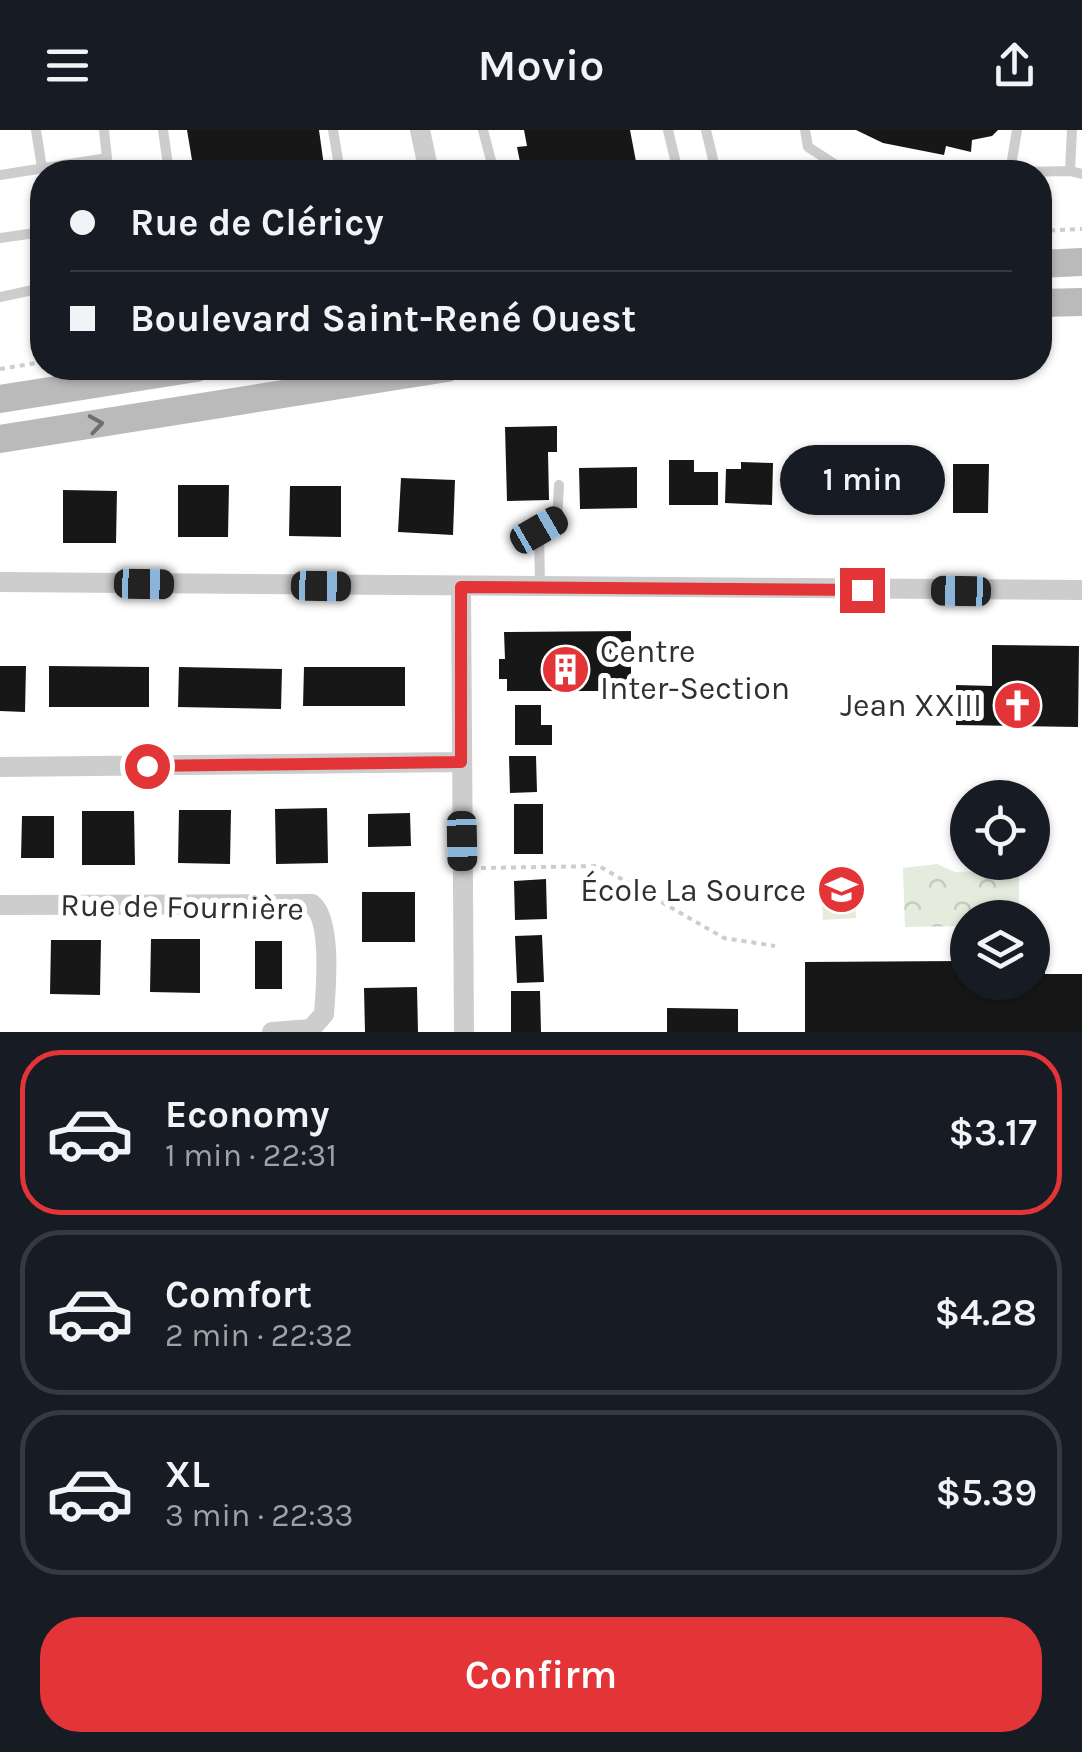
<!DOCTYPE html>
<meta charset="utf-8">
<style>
body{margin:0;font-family:Karla,sans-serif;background:#242831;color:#f1f3f6;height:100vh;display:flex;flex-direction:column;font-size:38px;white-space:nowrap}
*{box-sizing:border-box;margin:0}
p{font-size:32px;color:#9ea1a6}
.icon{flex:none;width:55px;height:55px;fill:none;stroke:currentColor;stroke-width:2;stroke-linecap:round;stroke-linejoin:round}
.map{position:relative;height:902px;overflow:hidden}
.panel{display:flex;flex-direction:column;background:#171b24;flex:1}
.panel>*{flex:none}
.hud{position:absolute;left:30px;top:30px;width:1022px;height:220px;border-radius:40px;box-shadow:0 2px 8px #0004;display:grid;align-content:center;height:220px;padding:0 40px;background:#171b24}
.controls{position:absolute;left:950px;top:650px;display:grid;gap:20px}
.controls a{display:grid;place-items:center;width:100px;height:100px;border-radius:50%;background:#171b24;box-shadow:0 2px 8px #0004;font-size:50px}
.end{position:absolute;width:45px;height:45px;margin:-22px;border:12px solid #e33538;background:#fff;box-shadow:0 0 0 5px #fff}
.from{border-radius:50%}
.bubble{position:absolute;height:70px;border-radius:35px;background:#171b24;box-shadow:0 2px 8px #0004;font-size:32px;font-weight:600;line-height:70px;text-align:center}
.car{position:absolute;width:30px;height:60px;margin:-30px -15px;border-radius:12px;box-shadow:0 0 8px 2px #0007;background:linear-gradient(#222 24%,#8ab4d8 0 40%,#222 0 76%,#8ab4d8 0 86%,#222 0)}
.hud b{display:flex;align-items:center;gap:35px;height:95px;font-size:38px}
.hud b+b{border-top:2px solid #363941}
.hud i{width:25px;height:25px;background:#f1f3f6}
ul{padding:18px 0 0;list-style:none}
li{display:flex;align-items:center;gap:30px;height:165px;margin:0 20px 15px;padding:0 20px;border:5px solid #363941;border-radius:40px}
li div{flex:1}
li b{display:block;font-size:38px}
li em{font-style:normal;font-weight:600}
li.current{border-color:#e33538}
li>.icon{width:90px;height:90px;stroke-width:1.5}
.button{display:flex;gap:20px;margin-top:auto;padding:20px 40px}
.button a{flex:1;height:115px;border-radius:40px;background:#e33538;color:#fff;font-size:40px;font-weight:600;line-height:115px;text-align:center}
header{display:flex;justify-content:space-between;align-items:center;height:130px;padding:0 40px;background:#171b24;font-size:45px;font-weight:600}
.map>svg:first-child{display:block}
.forest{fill:url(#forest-crowns)}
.building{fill:#171717}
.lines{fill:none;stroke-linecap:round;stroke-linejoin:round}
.path{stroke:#cdcdcd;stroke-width:4;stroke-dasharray:5 5;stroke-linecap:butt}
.service{stroke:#cdcdcd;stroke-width:10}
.minor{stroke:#cdcdcd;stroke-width:20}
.secondary{stroke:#bababa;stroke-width:28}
.oneway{stroke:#6e6e6e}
.route{stroke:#e33538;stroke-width:12}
.labels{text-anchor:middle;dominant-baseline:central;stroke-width:10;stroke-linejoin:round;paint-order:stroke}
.poi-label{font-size:32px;fill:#303030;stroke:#fff;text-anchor:end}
.street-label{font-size:32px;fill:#303030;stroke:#fff}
</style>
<header><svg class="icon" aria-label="menu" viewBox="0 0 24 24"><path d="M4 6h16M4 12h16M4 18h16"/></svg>Movio<svg class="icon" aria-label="share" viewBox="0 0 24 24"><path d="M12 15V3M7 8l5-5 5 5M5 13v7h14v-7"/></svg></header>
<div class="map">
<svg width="1082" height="902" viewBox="0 0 1082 902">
<defs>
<pattern id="forest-crowns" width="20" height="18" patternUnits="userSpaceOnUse" patternTransform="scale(2.5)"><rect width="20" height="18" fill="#e5ecde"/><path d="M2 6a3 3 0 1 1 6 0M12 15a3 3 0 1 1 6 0" fill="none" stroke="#c5cbbf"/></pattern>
</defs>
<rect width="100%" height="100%" fill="#fff"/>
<path class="forest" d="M937,734L955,742L1019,740V787L968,788L967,796L905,797L903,738Z
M854,746L856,788L823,790L821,747Z"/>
<path class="building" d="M187,0H319L324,36L297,42H194Z
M524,0H630L638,42H590V39L522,42L517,17L527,16Z
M856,0H998L992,6L972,10L971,22L946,16L944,25L883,13Z
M557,296V322H548L549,370L507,371L505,297Z
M669,330H694V342H718V375H669Z
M741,332L773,333L772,375L725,373L726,339H741Z
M953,334H989L988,383H953Z
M637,337V378L580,379L579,338Z
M878,339H911V380H879Z
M798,347L833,348V374L798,373Z
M401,348L455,350L453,405L398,402Z
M178,355H229L228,407H178Z
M290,356H341V407L289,406Z
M63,360L117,361L116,413H63Z
M631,501V561H507V549H499V529H505L504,502Z
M992,515L1079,516L1078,597L956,595V555L992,556Z
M0,536H26L25,582L0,581Z
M49,536L149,537V577H49Z
M179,537L282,539L281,579L178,577Z
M304,537H405V576H303Z
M515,575H541V595H552V615H515Z
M509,626H536L537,662L510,663Z
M514,674H543V724H514Z
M327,678L328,733L276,734L275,679Z
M179,680H231L230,734L178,733Z
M82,681H134L135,735H82Z
M410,683L411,716L368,717V684Z
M22,686H54V728H21Z
M546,749L547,789L515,790L514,751Z
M362,762H415V812H362Z
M542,805L544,852L517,853L515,806Z
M151,809H200V863L150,862Z
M51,810H101L100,865L50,864Z
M255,811H282V859H255Z
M961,831V844H968V852H1032V834H1044L1045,844H1082V902H805V832Z
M417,857L418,902H365L364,858Z
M511,861H540L541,902H511Z
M667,878L738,879V902H667Z"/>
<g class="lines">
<path class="path" d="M1040,101L1082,99
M0,239L42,232
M481,738L599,736L724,808L775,816"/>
<path class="service" d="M36,0L42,38
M163,0L169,42
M333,0L340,42
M483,0L494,42
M668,0L678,42
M706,0L716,42
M805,0L808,17L847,42
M1072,0L1070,41L1082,44
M403,42L428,36
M1010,42L1017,0
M1023,42L1070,41
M0,45L107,28L104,0
M0,108L42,102
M0,167L42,158
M540,457L539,400L557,390L559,355"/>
<path class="minor" d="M420,0L429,42
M0,452L1082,460
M461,457L464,902
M0,637L461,632
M0,775L312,774C332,790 326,859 324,884L311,899L272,902"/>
<path class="secondary" d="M1040,134L1082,132
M1040,173L1082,172
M0,269L196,238
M0,309L447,238"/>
</g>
<defs><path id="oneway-chevron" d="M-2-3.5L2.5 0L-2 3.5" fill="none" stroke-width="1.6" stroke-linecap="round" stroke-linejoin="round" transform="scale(2.5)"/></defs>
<use class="oneway" href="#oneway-chevron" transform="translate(96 294) rotate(-9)"/>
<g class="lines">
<path class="route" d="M147,636L461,632V457L862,460"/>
</g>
<defs>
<symbol id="building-disc" viewBox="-11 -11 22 22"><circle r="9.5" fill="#e33538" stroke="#fff"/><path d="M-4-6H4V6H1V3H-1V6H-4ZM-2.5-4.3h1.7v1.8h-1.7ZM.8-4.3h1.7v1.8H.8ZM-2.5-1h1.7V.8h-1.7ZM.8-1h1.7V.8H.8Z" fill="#fff"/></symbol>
<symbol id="church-disc" viewBox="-11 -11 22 22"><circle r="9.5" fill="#e33538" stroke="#fff"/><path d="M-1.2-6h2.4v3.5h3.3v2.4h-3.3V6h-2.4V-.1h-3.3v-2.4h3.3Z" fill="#fff"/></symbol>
<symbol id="school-disc" viewBox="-11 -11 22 22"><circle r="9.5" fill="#e33538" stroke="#fff"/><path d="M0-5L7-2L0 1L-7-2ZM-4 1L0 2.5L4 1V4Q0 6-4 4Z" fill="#fff"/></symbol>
</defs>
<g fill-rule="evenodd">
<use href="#building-disc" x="538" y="512" width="55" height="55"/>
<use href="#church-disc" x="990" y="548" width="55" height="55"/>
<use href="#school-disc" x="814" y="732" width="55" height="55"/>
</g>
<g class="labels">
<g class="poi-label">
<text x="600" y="521" text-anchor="start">Centre<tspan x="600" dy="37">Inter-Section</tspan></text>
<text x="982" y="575">Jean XXIII</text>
<text x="806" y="760">École La Source</text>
</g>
<g class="street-label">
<text transform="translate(182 777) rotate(1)">Rue de Fournière</text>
</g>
</g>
</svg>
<div class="controls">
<a><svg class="icon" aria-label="locate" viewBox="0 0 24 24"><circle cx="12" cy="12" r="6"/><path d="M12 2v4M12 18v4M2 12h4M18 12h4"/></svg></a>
<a><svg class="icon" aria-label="layers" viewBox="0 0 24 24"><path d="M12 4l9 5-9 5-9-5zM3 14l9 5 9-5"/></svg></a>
</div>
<i class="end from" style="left:147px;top:636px"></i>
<i class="end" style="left:862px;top:460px"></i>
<div class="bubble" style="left:780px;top:315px;width:165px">1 min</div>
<i class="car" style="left:539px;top:400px;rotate:60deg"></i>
<i class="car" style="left:144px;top:454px;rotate:91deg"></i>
<i class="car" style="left:321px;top:456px;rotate:91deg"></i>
<i class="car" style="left:961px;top:461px;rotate:271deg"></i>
<i class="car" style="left:462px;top:711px;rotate:179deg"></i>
<div class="hud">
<b><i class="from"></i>Rue de Cléricy</b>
<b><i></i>Boulevard Saint-René Ouest</b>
</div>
</div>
<section class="panel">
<ul>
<li class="current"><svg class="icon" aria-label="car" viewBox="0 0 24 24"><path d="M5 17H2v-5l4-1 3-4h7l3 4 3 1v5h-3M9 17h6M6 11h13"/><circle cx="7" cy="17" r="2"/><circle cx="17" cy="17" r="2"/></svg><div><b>Economy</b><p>1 min · 22:31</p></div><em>$3.17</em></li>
<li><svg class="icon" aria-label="car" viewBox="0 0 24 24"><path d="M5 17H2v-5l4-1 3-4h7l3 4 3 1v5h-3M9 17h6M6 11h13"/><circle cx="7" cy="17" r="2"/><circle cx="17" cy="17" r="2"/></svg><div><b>Comfort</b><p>2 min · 22:32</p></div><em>$4.28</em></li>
<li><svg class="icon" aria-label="car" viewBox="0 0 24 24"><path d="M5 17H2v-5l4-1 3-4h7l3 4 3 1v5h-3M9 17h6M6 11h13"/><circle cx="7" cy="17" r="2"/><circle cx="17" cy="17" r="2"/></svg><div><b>XL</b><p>3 min · 22:33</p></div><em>$5.39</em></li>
</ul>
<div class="button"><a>Confirm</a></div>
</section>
